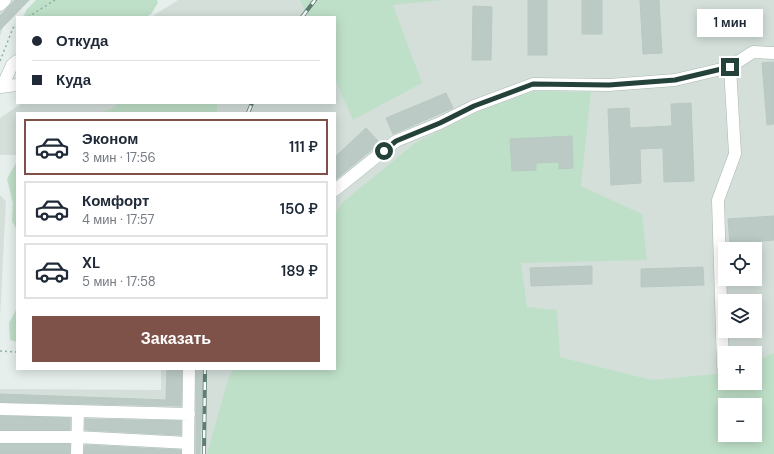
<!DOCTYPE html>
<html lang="ru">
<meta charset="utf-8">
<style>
body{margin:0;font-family:"DM Sans",sans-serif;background:#f2f2f3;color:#1f2937;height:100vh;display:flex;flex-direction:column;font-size:15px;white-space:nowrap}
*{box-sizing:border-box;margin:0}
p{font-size:13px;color:#747a83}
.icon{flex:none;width:22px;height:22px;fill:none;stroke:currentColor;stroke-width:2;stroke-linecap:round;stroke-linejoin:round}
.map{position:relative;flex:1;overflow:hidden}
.sheet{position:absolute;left:16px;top:112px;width:320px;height:258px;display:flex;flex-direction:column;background:#fff;border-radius:0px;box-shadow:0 2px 10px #0003}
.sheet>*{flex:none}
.hud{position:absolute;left:16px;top:16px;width:320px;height:88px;border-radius:0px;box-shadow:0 2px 10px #0003;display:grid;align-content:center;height:88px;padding:0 16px;background:#fff}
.buttons{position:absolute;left:718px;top:242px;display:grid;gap:8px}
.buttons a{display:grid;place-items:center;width:44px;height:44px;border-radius:0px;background:#fff;box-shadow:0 2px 10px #0003;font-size:20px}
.end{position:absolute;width:18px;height:18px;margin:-9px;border:5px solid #24423a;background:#fff;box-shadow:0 0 0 2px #fff}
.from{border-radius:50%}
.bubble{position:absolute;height:28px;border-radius:0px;background:#fff;box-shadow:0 2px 10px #0003;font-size:13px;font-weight:600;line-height:28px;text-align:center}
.hud b{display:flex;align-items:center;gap:14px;height:38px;font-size:15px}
.hud b+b{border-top:1px solid #e0e1e3}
.hud i{width:10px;height:10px;background:#1f2937}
ul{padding:7px 0 0;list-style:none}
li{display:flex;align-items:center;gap:12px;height:56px;margin:0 8px 6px;padding:0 8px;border:2px solid #e0e1e3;border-radius:0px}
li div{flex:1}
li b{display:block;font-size:15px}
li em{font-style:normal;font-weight:600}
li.current{border-color:#7f5249}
li>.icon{width:36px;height:36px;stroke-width:1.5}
.cta{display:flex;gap:8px;margin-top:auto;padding:8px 16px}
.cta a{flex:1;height:46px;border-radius:0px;background:#7f5249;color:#fff;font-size:16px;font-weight:600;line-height:46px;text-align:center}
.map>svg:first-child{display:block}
.built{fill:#d4dfda;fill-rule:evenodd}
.green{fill:#bfe0c8;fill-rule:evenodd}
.building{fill:#bbcac4;stroke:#b8c9c2}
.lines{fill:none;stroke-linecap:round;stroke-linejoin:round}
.minor-casing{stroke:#a8b8b2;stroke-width:13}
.path{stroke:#86b3a5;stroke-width:1.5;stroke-dasharray:2 3;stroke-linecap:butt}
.minor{stroke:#fff;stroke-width:12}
.rail-casing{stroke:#5f7d75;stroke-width:4}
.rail{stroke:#f7fbf9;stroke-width:2.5;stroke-dasharray:8;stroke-linecap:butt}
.route{stroke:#24423a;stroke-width:5}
</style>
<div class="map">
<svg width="774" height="454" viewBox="0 0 774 454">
<rect width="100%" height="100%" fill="#e6efeb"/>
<path class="built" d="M0,0H30L3,27L0,36Z
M178,0H774V454H0V389L161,390V369H335V113H17V155H0V118L22,103H335V17H151ZM725,249H755V279H725ZM725,301H755V331H725ZM725,353H755V383H725ZM725,405H755V435H725Z
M0,195L6,201L0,318Z"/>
<path class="green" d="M36,0H157L158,3L151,14L146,17H23L27,9Z
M300,0H443L393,5L422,83L353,120L335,79V17H308Z
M534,91L591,92L581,186L642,214L647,260L521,263L527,307L557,310L560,357L652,380L725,373V383H755V362L774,353V454H207L228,379L234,369H335V214L343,202L415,143L484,109ZM725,405H755V435H725Z
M119,103H217V113H100L111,109Z
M17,161V230L12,221L13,203L7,179Z
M17,308V342L10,340L9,323Z"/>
<path class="building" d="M15,0H29L0,30V16Z
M528,0H547V55H528Z
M582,0H602V34H582Z
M640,0H659L662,53L643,54Z
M473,6L492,7L491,60H472Z
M774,62V124L767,125L762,63Z
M446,93L453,108L393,134L386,118Z
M691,103L694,181L664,182L663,148L640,149L641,183L611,185L608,109L629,108L630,128L672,126L671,104Z
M366,128L380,143L335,180V157Z
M572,136L573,168L559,169V162L536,163V170L512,171L510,139Z
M774,216V240L730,244L728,219Z
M592,266V284L531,286L530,268Z
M703,267L704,285L641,287V269Z
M167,369H182L181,406L0,402V394L166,400Z
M196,369H203L200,454H196Z
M0,416L70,418V430H0Z
M85,419L181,421V435L85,430Z
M0,444H70V454H0Z
M85,445L181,450V454H84Z"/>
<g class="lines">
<defs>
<path id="minor" d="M0,5L5,0
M0,87L17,85
M2,87L12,65L17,61
M335,190L396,141L440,123L474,106L533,84L609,85L675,80L730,67L753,52L774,53
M723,366L718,200L735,154L730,67
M0,409L189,414
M0,437H77L188,443
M77,454L78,411
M188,454L189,369"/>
</defs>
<use href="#minor" class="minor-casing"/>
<path class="path" d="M28,17L55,0
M0,61L13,28L17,25
M0,351L17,352"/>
<use href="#minor" class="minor"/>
<defs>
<path id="rail" d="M302,17L315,0
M248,113L252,103
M204,454L205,369"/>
</defs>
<use href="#rail" class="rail-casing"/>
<use href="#rail" class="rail"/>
</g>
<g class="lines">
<path class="route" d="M384,151L396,141L440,123L474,106L533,84L609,85L675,80L730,67"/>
</g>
</svg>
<div class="buttons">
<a><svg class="icon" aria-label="locate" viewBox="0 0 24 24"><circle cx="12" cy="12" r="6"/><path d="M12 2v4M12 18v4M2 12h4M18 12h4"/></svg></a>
<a><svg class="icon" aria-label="layers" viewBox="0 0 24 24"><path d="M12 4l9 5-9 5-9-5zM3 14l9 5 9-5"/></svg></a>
<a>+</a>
<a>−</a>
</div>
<i class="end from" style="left:384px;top:151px"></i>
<i class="end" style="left:730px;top:67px"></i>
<div class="bubble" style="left:697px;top:9px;width:66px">1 мин</div>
<div class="hud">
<b><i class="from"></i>Откуда</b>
<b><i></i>Куда</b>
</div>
<section class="sheet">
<ul>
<li class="current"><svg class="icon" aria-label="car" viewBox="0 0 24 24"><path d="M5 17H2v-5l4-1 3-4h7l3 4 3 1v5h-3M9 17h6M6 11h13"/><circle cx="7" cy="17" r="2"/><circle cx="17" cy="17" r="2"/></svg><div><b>Эконом</b><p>3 мин · 17:56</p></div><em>111 ₽</em></li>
<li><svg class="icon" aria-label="car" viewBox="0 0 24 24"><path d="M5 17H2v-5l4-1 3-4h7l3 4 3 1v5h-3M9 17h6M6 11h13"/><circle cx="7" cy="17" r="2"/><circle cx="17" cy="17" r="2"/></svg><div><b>Комфорт</b><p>4 мин · 17:57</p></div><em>150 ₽</em></li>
<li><svg class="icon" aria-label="car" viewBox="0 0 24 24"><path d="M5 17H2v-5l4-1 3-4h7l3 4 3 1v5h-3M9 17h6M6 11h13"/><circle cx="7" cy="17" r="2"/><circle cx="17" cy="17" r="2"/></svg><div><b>XL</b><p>5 мин · 17:58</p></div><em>189 ₽</em></li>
</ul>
<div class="cta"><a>Заказать</a></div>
</section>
</div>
